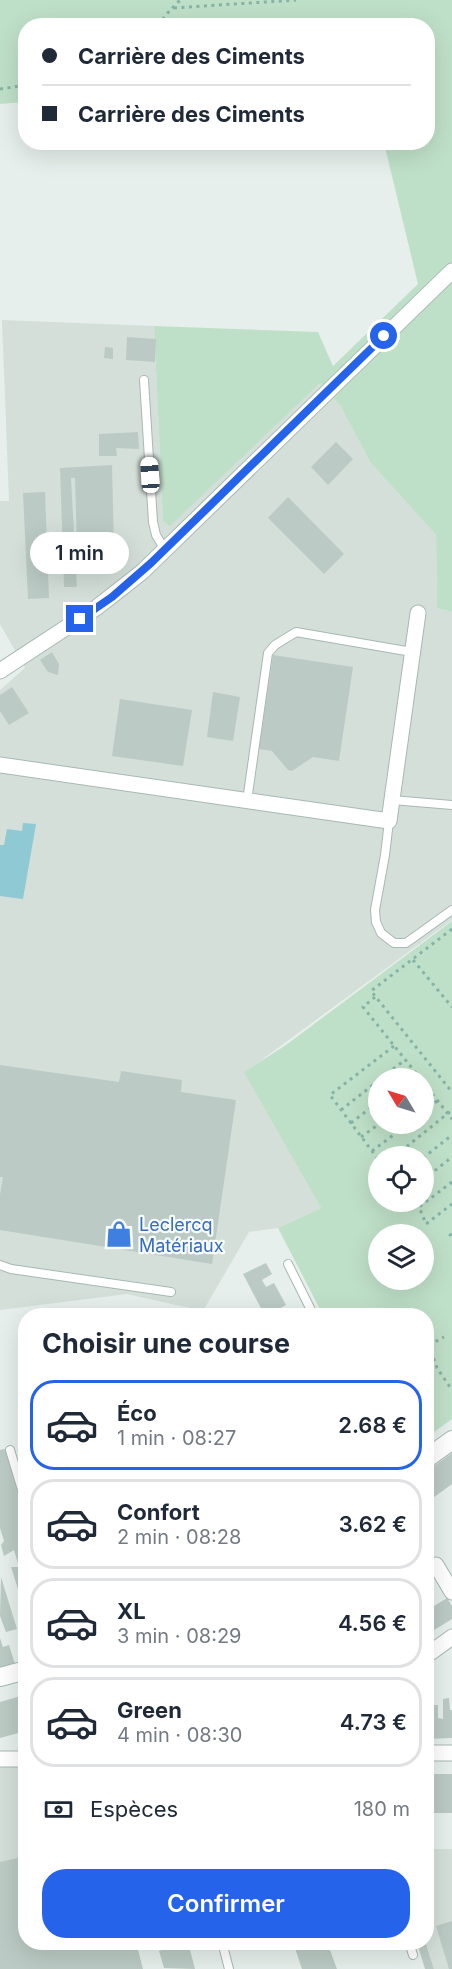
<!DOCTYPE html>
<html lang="fr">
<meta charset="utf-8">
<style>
body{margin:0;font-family:Inter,sans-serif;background:#f2f2f3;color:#1f2937;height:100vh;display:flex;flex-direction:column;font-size:22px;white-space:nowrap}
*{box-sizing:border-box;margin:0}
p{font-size:20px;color:#747a83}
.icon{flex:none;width:33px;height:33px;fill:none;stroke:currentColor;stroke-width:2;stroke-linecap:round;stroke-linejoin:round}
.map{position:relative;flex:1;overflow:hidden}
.panel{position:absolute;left:18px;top:1308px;width:416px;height:642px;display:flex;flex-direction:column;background:#fff;border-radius:24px;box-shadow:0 6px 24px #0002}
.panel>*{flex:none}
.hud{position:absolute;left:18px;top:18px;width:417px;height:132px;border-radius:24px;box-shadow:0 6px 24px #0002;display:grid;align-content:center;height:132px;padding:0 24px;background:#fff}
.needle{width:39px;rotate:308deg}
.controls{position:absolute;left:368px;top:1068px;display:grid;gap:12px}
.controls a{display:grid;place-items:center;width:66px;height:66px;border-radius:50%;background:#fff;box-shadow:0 6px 24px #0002;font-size:30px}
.end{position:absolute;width:27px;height:27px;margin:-14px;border:8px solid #2563eb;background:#fff;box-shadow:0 0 0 3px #fff}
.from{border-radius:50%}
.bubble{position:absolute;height:42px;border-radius:21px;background:#fff;box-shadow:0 6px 24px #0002;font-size:20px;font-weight:600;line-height:42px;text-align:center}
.car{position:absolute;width:18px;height:36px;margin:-18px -9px;border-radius:8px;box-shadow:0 0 4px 2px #0007;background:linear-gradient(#fff 24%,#345 0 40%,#fff 0 76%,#345 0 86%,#fff 0)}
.hud b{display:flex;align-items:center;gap:21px;height:57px;font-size:22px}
.hud b+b{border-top:2px solid #e0e1e3}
.hud i{width:15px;height:15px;background:#1f2937}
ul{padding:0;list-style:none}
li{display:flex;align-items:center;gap:18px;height:90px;margin:0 12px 9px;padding:0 12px;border:3px solid #e0e1e3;border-radius:24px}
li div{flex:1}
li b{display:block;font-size:22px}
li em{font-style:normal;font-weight:600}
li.current{border-color:#2563eb}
li>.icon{width:54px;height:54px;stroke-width:1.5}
h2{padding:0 24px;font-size:27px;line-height:72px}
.pay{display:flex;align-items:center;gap:15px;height:66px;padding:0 24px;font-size:22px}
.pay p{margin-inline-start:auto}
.primary-button{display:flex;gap:12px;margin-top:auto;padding:12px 24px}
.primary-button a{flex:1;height:69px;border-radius:24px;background:#2563eb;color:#fff;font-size:24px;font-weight:600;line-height:69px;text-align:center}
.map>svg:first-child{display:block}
.built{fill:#d4dfda}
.green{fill:#bfe0c8;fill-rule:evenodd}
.water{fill:#8ec9d4}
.building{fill:#bbcac4}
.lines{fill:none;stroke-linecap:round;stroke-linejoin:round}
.lane-casing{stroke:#a8b8b2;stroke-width:10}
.street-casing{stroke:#a8b8b2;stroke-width:17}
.secondary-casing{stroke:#a4bbb3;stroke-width:20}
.path{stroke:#86b3a5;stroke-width:3;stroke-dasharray:3 4.5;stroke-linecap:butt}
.lane{stroke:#fff;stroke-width:8}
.street{stroke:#fff;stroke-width:15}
.secondary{stroke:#fff;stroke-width:18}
.route{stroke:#2563eb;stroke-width:8}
.labels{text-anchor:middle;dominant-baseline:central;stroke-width:4.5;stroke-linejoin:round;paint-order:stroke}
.shop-label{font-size:18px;fill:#366cbe;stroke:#f7fbf9;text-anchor:start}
</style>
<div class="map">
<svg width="452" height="1969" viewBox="0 0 452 1969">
<rect width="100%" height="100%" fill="#e6efeb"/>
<path class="built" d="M2,320L154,326L163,521L320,383L340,405L370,462L436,535L437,608L452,612V920L245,1072L321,1208L278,1228L249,1232L203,1311L127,1294L0,1310V690L25,668L0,624V501H9Z
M25,1766L26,1942L0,1969V1767Z
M426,1849H452V1969H434L426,1943Z"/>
<path class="green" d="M0,0H452V612L437,608L436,535L370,462L340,405L320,383L170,526L163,521L154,326L318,332L333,366L418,284L384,143L428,142V26H26L25,102L0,104Z
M452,921V1419L434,1432L426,1415V1316L323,1315L278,1228L321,1208L244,1072L286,1045ZM423,1078V1124H378V1078ZM378,1156H423V1202H378ZM423,1234V1280H378V1234Z"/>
<path class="water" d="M23,823L36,824L23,899L0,896V845H4L7,829L22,831Z"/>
<path class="building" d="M127,337L156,339L155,362L126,360Z
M105,347L113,348V359L104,358Z
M138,432L139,449L116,448L117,456H99V434Z
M336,442L353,459L328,485L311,467Z
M112,465L114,548L77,549L75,478H71L77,587H64L60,468Z
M45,492L49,598L28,599L23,493Z
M288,497L344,554L324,574L268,518Z
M52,652L59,664L58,675L48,672L40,660Z
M273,655L353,667L339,761L313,757L292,771L288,770L272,751L259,749Z
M12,687L29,713L9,725L0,711V695Z
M213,692L240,697L233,741L207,737Z
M120,699L192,710L183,766L112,756Z
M0,1065L119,1082L121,1071L182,1080L181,1092L236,1100L212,1264L0,1230V1195L3,1177H0Z
M266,1263L272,1274L262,1280L266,1287L274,1283L286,1305L277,1310L280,1316H265L243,1274Z
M5,1449L26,1517L25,1611L11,1567H19L14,1550L4,1556L1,1545L4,1541L0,1528V1450Z
M452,1453V1484L426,1503V1472Z
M1,1577L17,1629L6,1632L0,1616Z
M447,1598L452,1606V1619L426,1635V1611Z
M0,1638L3,1647L9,1645L15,1664L0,1669Z
M26,1638V1661L22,1662L18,1646L21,1639Z
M24,1695L26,1731L0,1738V1702Z
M449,1698L450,1710H452V1738L426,1739V1705H438V1718L443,1719V1699Z
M426,1774H452V1813H426Z
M26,1856V1942H136L143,1969H0V1862Z
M452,1921V1969H449L436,1926Z
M184,1942H188L195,1969L164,1968L159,1951Z
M293,1942H327L337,1969H302Z
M426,1944L434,1969H425L418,1946Z"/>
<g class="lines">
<defs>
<path id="lane" d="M144,380L153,522L156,535L165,550
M392,800L452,805
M247,801L268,653L275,645L296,632L412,652
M389,821L385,855L375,910L376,922L381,933L394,943H406L452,910
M288,1264L314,1316
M0,1265L11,1269L171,1292
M10,1450L26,1503
M222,1942L229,1969
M409,1942L413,1955"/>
<path id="street" d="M0,671L96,608L142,572L452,271
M0,765L389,821L418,613
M436,1565L452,1592
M426,1656L452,1637
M426,1753H452
M0,1759H26"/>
<path id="secondary" d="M426,1459L452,1440
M0,1677L26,1670"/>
</defs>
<use href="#lane" class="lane-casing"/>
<use href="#street" class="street-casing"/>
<use href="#secondary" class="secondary-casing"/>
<path class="path" d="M174,8L296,0
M159,26C164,15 172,9 180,0
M0,89L26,85
M452,929L371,991L452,1092
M413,960L452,1007
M375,997L363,1007L420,1078
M381,1078L405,1060
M408,1078L416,1073
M423,1082L452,1119
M341,1110L378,1081
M423,1112L437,1101
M351,1123L378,1102
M361,1137L379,1124
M372,1151L408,1124
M395,1156L452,1110
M423,1158L452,1135
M378,1159L330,1095L394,1046
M423,1180L452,1157
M452,1182L419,1207L426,1224L452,1204
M452,1234L450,1235H452
M403,1309L413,1316
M426,1337L437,1368L452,1390
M429,1345L444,1337"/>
<use href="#lane" class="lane"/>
<use href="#street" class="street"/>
<use href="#secondary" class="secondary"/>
</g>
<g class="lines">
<path class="route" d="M80,619L112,597L151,563L384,336"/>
</g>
<defs>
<symbol id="shop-bare" viewBox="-9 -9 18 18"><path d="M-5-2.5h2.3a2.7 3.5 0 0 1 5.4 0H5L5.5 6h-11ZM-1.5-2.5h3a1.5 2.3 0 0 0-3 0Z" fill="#3f7fe0" stroke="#f7fbf9" stroke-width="2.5" paint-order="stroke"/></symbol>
</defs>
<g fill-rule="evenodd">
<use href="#shop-bare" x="100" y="1215" width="38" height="38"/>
</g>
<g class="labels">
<g class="shop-label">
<text x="139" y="1224">Leclercq<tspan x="139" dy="21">Matériaux</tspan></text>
</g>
</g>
</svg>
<div class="controls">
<a><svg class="needle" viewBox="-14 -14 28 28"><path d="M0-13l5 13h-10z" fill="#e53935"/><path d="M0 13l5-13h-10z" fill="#747a83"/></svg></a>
<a><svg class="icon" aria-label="locate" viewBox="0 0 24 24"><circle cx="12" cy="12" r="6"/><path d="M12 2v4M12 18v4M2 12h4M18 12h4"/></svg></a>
<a><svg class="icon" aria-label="layers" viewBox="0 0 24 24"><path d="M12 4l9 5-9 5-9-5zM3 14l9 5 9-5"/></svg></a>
</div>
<i class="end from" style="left:384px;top:336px"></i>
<i class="end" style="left:80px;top:619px"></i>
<div class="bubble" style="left:30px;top:532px;width:99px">1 min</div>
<i class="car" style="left:150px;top:475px;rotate:356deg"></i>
<div class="hud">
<b><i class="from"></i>Carrière des Ciments</b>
<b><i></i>Carrière des Ciments</b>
</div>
<section class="panel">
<h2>Choisir une course</h2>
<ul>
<li class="current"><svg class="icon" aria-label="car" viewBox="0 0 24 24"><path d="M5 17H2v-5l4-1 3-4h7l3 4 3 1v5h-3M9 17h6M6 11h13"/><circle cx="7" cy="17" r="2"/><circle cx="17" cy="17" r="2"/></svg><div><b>Éco</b><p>1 min · 08:27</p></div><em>2.68 €</em></li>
<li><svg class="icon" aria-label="car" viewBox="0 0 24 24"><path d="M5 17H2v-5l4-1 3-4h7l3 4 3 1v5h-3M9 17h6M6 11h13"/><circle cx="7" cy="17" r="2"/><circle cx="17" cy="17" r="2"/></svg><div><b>Confort</b><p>2 min · 08:28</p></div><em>3.62 €</em></li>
<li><svg class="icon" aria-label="car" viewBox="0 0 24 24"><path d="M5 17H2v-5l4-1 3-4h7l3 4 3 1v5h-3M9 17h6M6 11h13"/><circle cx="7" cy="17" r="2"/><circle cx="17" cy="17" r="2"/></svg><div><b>XL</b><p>3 min · 08:29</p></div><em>4.56 €</em></li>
<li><svg class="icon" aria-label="car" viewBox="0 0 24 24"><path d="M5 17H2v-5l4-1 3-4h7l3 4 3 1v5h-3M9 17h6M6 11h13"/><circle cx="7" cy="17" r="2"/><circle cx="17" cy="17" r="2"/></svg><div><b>Green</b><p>4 min · 08:30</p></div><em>4.73 €</em></li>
</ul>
<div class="pay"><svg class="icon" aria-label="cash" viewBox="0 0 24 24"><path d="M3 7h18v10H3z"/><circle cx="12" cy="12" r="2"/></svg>Espèces<p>180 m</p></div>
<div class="primary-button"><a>Confirmer</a></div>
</section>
</div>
